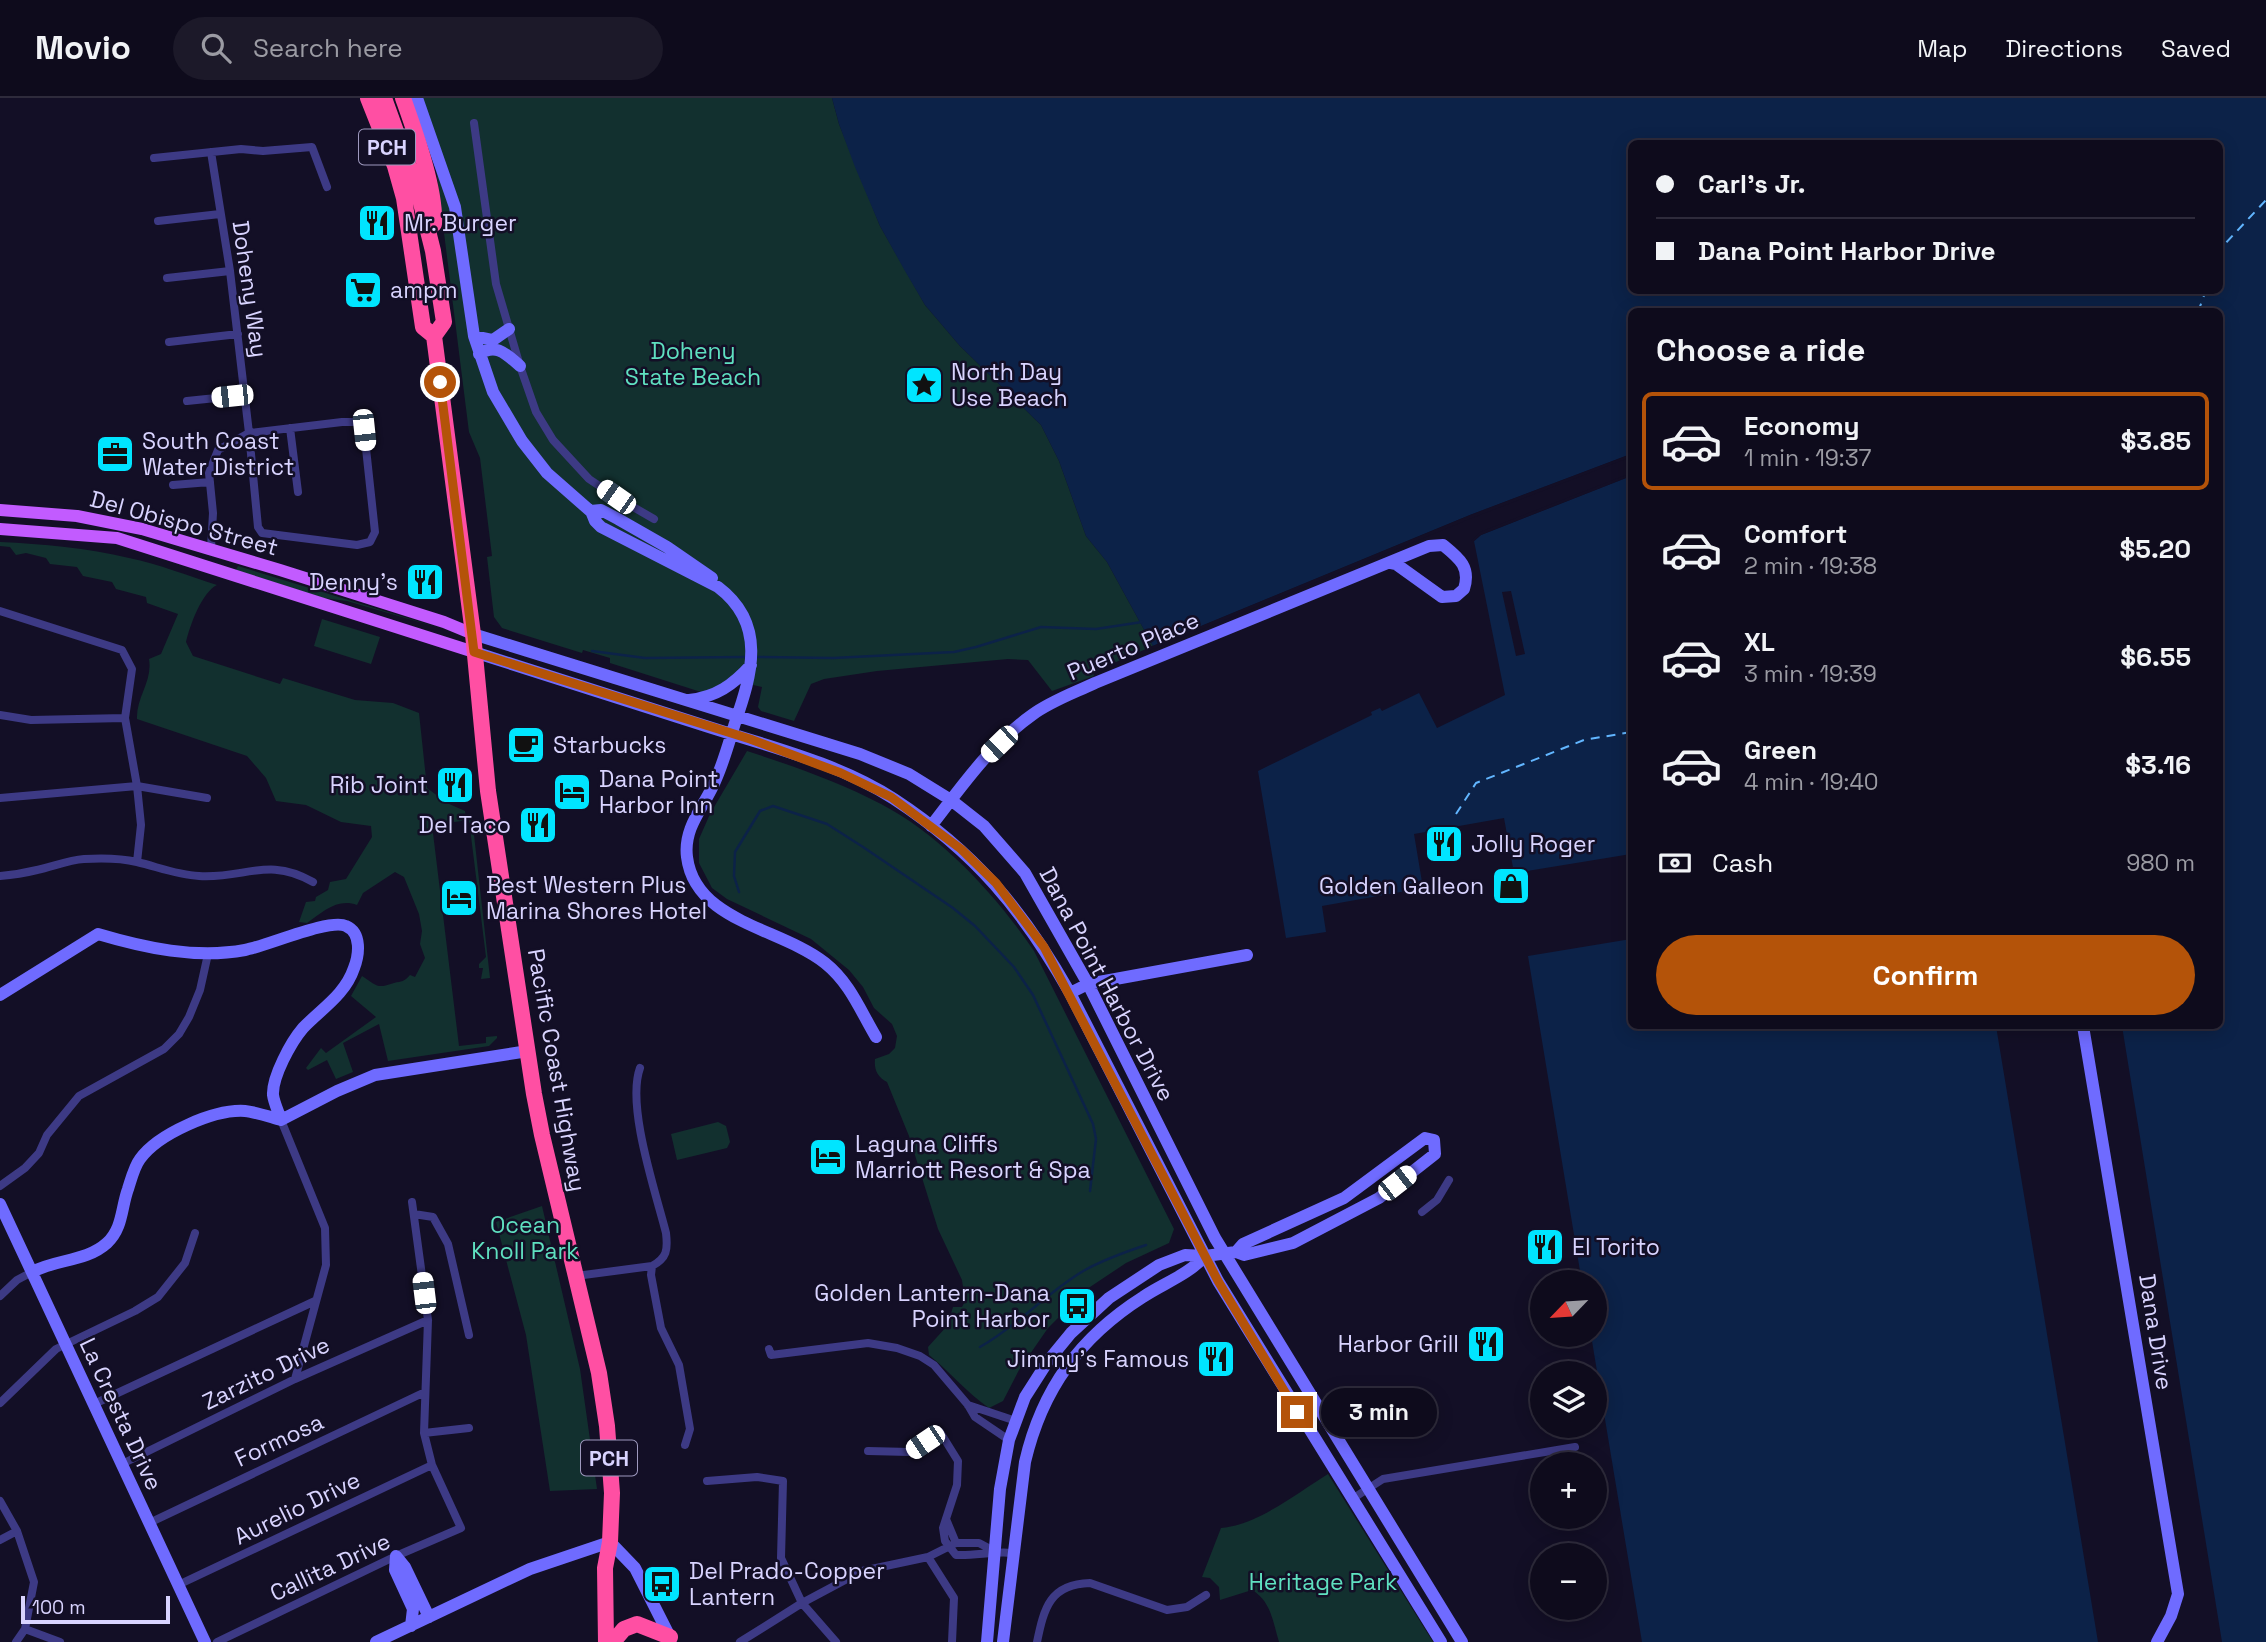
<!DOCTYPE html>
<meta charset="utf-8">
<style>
body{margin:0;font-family:"Space Grotesk",sans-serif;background:#1c1929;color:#f1f3f6;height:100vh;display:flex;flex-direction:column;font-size:26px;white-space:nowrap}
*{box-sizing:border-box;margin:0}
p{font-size:23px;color:#9b9ba3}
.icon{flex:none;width:38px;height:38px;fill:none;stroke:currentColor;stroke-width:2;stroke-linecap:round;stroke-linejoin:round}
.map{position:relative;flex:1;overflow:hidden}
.drawer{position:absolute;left:1628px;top:210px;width:595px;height:721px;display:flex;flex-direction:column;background:#0e0b1c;border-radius:10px;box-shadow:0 4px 18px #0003,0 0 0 2px #2e2b3b}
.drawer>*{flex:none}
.banner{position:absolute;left:1628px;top:42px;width:595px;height:154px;border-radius:10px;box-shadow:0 4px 18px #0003,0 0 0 2px #2e2b3b;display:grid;align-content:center;height:154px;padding:0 28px;background:#0e0b1c}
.needle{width:46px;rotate:245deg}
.buttons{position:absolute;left:1530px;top:1172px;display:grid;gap:14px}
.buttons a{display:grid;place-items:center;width:77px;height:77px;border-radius:50%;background:#0e0b1c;box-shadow:0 4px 18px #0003,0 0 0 2px #2e2b3b;font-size:35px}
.scale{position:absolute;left:21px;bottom:18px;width:149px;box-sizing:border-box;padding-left:7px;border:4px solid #d9d4ff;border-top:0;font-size:19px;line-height:24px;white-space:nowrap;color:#d9d4ff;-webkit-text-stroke:5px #130f26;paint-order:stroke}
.end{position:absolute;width:32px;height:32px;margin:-16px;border:9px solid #b45309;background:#fff;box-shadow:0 0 0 4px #fff}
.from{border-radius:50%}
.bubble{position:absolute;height:49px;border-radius:24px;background:#0e0b1c;box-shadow:0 4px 18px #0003,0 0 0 2px #2e2b3b;font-size:23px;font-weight:600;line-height:49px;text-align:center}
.car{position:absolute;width:21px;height:42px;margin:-21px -10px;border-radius:9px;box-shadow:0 0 5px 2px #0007;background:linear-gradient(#fff 24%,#345 0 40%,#fff 0 76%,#345 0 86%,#fff 0)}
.banner b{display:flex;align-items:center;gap:24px;height:66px;font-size:26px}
.banner b+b{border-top:2px solid #2e2b3b}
.banner i{width:18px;height:18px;background:#f1f3f6}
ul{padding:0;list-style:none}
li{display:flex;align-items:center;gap:21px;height:98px;margin:0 14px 10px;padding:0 14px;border:4px solid transparent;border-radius:10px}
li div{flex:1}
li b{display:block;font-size:26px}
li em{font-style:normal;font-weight:600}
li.on{border-color:#b45309}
li>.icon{width:63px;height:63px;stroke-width:1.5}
h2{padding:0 28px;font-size:32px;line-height:84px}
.pay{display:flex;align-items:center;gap:18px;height:77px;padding:0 28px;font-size:26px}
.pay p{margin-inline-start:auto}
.action{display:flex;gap:14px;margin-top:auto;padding:14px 28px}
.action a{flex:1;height:80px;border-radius:42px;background:#b45309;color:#fff;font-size:28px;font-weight:600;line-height:80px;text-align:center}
header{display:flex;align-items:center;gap:42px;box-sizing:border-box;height:98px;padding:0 35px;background:#0e0b1c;border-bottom:2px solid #2e2b3b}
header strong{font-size:33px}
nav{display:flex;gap:38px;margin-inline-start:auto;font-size:24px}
.search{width:490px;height:63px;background:#1c1929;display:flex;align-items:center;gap:18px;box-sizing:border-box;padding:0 24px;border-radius:38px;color:#9b9ba3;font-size:26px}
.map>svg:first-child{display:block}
.green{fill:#12302f}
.water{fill:#0c2248;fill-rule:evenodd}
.pier{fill:#130f26}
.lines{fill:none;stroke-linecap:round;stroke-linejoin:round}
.stream{stroke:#0c2248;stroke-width:2.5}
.ferry{stroke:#62b6ff;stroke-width:2;stroke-dasharray:9 7;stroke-linecap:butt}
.street{stroke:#3d3a85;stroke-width:8}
.secondary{stroke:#6f6bff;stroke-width:12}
.primary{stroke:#c25bff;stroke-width:12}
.highway{stroke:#ff4fa3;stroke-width:16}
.route{stroke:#b45309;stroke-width:9}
.labels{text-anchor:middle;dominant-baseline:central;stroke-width:5;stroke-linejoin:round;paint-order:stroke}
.shield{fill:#130f26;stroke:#9e99be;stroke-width:2}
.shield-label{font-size:21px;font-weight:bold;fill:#d9d4ff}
.poi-label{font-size:23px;fill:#d9d4ff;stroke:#130f26;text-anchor:start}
.street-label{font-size:23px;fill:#d9d4ff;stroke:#130f26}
.park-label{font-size:23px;fill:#5fe0c0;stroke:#130f26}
</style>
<header>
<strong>Movio</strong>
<div class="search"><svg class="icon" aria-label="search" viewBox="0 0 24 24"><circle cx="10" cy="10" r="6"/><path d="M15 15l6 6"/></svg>Search here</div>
<nav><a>Map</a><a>Directions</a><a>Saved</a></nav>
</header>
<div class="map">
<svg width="2266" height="1544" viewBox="0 0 2266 1544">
<rect width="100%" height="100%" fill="#130f26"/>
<path class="green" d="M411,0H832L839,26L880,128L925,207L960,248L1041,327L1059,363L1086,438L1107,464L1153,548L1093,574L1094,578L1052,593L1028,562L1008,561L877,573L824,581L811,586L794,623L761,613L758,609L762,589L731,582L722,590L701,594L610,565V560L583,552L582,555L502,530L494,519L487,459L492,458L480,360L469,334L436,71Z
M0,444C43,446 87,450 129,460C159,466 188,478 217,487C202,494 190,527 186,544L193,558L280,586L283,580L355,602L393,605L419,615L427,690L447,705L465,713L466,720L472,719L490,880L481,881L483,870H479V866L486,859L469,722L432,727L459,948L486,945V939L497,938V940L489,948L388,963L379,926L343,945L353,974L336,981L327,962L308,972L306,970L321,950L326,955L376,919L351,898L362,878C377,888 377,891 394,885C402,883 404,884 410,877L415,879L425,860L420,846L422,833L419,816L404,779L395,774L363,795L357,807C337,800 323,814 307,825L299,824L306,804L315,803L316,799L328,792L330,784L346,781L372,739L371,728L341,724L306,707L276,703L266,680L247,658L137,621C136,599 153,583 149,561L161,556L178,516L147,505L146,499L116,491L112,484L83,478L77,469L50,466L46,460L26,455L16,457L10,449L0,448Z
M238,468L443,531L347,503L323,500L236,472Z
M322,521L380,539L371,566L314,548Z
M747,653C793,668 839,684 881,706C942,738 996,797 1034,853L1174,1131L1169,1145L1126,1165L1087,1191L1048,1230L1019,1272L1003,1303L989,1310C967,1295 950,1274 929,1257L928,1249L947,1228L953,1209H962L965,1203L962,1182L938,1131L909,1038L887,984C877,979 874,971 875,961L889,956L895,950L897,938L892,926L874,910L863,889L849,872L811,841L727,801L712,790L699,765V741L710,716Z
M718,1024L726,1028L730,1044L727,1050L677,1062L671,1036Z
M542,1108L580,1271L597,1391L550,1393L526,1237L496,1124Z
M1328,1376L1433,1544H1279C1273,1524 1271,1503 1252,1492L1220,1502L1219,1489L1210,1480L1202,1479L1221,1430C1258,1427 1297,1395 1328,1376Z"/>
<path class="water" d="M832,0H2266V1544H2222L2122,928H2219V214H1631V356L1470,417L1153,548L1107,464L1086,438L1059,363L1041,327L960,248L925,207L905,173L880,128L855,69L839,26ZM1631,46H2219V192H1631Z
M1631,378V756L1514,775L1504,720L1414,736L1423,790L1322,808L1326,834L1286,840L1258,673L1372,617L1371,614L1380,610L1382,613L1419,595L1437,630L1505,597L1474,443L1481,437Z
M1631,841V928H1996L2098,1544H1642L1591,1237H1594V1185H1582L1528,858Z"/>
<path class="pier" d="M1631,356V359L1472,420L1154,551L1150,549L1470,417Z
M1631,375V378L1481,437L1474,443H1471L1480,434Z
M1511,493L1525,556L1516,558L1502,494Z"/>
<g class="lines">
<path class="stream" d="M592,553L645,560L745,559
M755,559L833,560L954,554L976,549L1041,529L1096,531L1142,524
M739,794L734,778L735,754L760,713L773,708L827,726L863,749L953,810L975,828L1014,869L1033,897L1093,1026L1096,1041L1090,1093
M980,1249C1019,1227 1047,1194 1085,1172C1105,1161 1125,1154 1146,1147"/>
<path class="ferry" d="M2219,158L2222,149L2266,102
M2198,214L2206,192
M1456,716L1476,685L1584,642L1631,634"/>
<path class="street" d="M474,25L496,186L520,268L536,314L553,342L589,381L616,399L654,421
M154,60L241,51L263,53L312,49L327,89
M158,123L220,116
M167,180L230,173
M169,244L238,236
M187,303L245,297
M342,324H358L364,332L375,434L370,444L357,447L262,435L258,429L249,335Z
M290,330L298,394
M173,387L210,384
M211,450L213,415L209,375L218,352L249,335L230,173L211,54
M0,513L122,552L132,571L125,620L137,688L141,727L137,764
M0,617L31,622L125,620
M0,700L137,688L207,700
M0,778C12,777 25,775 37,772C52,769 68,762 84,761C101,760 120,760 137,764C158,769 177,777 199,778C245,781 268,758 313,784
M640,970C626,1008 656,1095 666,1135C668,1152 667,1160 652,1168L651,1177L661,1230L679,1267L690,1331L685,1347
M281,1022L325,1130L326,1167L295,1281
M0,1088L25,1070L39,1055L47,1037L79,998L164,951L179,936L189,919L200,892L208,856
M1422,1114L1437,1102L1449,1082
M414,1116L433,1119L448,1146L469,1237
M576,1178L652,1168
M0,1198L17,1182L32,1174
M769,1251L771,1257L868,1245L897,1250L920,1258L934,1267L968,1307L975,1319L1009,1342
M0,1305L56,1251L135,1213L158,1199L185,1165L195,1135
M94,1306L315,1203
M968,1307L1016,1323
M424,1335L469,1330
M868,1353L910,1354L940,1334L958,1363L957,1387L943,1430L945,1443L956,1457C976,1458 993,1453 1012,1455
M122,1366L295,1281L428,1222
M707,1383L757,1379L783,1383L781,1460L802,1505L836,1544
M1352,1401L1383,1381L1575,1349
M0,1403L17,1433L34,1484L25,1531L16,1544
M946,1421L956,1445
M149,1425L425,1294
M0,1442L17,1433
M928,1459L954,1500L952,1544
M178,1487L432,1367
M25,1531L60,1544
M217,1544L396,1458L461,1430L432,1367L424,1335L428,1222L412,1104
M740,1544L802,1505L862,1473L928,1459L956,1445H979L994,1453
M1037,1544C1044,1510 1050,1486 1090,1485L1167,1512L1187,1509L1206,1497"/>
<path class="secondary" d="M417,0L455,109L474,238L493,294L522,343L547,375L596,418
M474,238L493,242L509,231
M479,256C497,245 506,256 520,268
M591,413L595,423L601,429L718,489C767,526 752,576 735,625C729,644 724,663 716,681C706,707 683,728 687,759C695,824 781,830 825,865C850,885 860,912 876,939
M591,413L601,412L618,421L667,449L712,480
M473,536L860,656L909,676L951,702L984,728L1025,775L1088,886L1215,1140L1462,1544
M474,554C554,579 633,605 712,630C772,649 840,666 894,701C975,754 1023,812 1070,895L1218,1183L1441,1544
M689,602C716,599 733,587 751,567
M931,728C962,688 991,646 1032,617C1051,603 1074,595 1095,585L1429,448L1443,447C1459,460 1471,469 1464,491L1456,498L1442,499L1396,466L1391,465
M1070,895L1088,886L1247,857
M0,897L98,836C145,850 196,861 245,852C267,848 330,820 346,828C362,835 359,857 354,870C345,897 321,911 303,930C291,944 272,979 273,997C274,1005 279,1015 281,1022
M2083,928L2178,1496L2171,1518L2157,1544
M0,1106L205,1544
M32,1174C56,1161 86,1164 107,1145C123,1130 121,1110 128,1091C131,1082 134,1069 140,1061C158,1036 214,1011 245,1013C256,1014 270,1019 281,1022L337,993L375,977L528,953
M411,1528L413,1511L395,1472L396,1458L405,1469L429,1519
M376,1544L530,1471L610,1444L635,1470L671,1541
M987,1544L1000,1391L1009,1342L1025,1299L1048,1263L1071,1235L1109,1200L1159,1167L1185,1157L1205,1158L1236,1154L1244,1157L1293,1145L1379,1100L1435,1056L1434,1042L1425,1040L1344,1100L1243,1146L1236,1154
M1003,1544L1025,1364C1042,1291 1080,1239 1143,1199C1164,1185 1188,1177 1205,1158"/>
<path class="primary" d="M0,412L77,418L142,431L280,472L444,524L473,536
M0,431L117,440L474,554"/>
<path class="highway" d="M368,0L395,68L404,100L423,229L434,238L473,536L488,693L534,996L542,1037L599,1275L607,1328L612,1395L610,1444L605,1470L606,1544
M384,0L419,97L433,153L444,224L434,238
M403,0C415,34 436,91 434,126
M613,1544L624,1531L637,1526L670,1539"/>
</g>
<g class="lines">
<path class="route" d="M440,284L474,554L750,641L841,675L891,699L961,751L996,785L1044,849L1218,1183L1297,1314"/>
</g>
<defs>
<symbol id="restaurant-square" viewBox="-11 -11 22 22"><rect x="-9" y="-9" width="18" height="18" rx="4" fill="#00e5ff" stroke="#130f26"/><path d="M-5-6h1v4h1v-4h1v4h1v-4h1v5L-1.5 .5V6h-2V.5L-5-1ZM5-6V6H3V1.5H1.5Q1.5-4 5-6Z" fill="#111"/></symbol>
<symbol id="supermarket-square" viewBox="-11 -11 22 22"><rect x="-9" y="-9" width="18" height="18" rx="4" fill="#00e5ff" stroke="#130f26"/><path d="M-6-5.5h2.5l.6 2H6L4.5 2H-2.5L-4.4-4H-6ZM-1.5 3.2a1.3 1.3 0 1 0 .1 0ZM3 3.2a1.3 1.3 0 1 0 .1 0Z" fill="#111"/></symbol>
<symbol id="sight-square" viewBox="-11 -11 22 22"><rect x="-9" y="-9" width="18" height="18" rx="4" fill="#00e5ff" stroke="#130f26"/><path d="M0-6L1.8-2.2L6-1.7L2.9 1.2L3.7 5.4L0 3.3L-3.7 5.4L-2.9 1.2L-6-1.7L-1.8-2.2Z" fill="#111"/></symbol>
<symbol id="office-square" viewBox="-11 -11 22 22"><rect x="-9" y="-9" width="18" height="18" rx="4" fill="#00e5ff" stroke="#130f26"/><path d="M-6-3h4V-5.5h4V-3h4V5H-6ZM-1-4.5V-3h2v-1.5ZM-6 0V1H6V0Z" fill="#111"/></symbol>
<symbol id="cafe-square" viewBox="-11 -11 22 22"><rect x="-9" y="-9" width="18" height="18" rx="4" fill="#00e5ff" stroke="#130f26"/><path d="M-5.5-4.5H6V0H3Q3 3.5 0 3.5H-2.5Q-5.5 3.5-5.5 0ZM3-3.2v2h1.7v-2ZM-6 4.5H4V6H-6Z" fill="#111"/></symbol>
<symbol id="hotel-square" viewBox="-11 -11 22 22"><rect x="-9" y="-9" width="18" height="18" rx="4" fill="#00e5ff" stroke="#130f26"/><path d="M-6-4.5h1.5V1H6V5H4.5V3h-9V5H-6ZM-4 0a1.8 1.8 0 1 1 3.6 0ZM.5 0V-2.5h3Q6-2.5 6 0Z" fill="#111"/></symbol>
<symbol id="shop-square" viewBox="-11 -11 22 22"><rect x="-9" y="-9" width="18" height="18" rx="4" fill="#00e5ff" stroke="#130f26"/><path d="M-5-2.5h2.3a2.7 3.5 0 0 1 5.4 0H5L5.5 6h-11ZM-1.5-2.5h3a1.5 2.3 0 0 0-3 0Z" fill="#111"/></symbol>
<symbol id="bus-square" viewBox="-11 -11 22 22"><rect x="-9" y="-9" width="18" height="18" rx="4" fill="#00e5ff" stroke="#130f26"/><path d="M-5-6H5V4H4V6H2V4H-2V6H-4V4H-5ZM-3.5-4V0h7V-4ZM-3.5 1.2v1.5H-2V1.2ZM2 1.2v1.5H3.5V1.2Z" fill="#111"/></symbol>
</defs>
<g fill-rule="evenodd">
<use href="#restaurant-square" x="355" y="103" width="44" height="44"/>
<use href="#supermarket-square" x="341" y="170" width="44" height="44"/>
<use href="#sight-square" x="902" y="265" width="44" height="44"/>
<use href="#office-square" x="93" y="334" width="44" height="44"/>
<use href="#restaurant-square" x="403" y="462" width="44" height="44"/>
<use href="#cafe-square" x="504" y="625" width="44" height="44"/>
<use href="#restaurant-square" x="433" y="665" width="44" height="44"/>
<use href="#hotel-square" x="550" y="672" width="44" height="44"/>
<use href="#restaurant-square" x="516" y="705" width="44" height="44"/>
<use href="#restaurant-square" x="1422" y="724" width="44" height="44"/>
<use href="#shop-square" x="1489" y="766" width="44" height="44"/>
<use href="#hotel-square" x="437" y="778" width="44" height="44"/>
<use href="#hotel-square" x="806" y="1037" width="44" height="44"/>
<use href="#restaurant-square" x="1523" y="1127" width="44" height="44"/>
<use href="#bus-square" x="1055" y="1186" width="44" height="44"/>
<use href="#restaurant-square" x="1464" y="1224" width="44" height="44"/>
<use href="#restaurant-square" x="1194" y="1239" width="44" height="44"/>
<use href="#bus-square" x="640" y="1464" width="44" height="44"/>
</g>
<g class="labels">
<g class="shield">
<rect x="359" y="31.5" width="56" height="35" rx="5"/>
<rect x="581" y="1342.5" width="56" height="35" rx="5"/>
</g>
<g class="shield-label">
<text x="387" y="49">PCH</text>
<text x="609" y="1360">PCH</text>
</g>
<g class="poi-label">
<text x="404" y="125">Mr. Burger</text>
<text x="390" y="192">ampm</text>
<text x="951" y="274">North Day<tspan x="951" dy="26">Use Beach</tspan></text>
<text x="142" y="343">South Coast<tspan x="142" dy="26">Water District</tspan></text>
<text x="398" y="484" text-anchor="end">Denny's</text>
<text x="553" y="647">Starbucks</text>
<text x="599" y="681">Dana Point<tspan x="599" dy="26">Harbor Inn</tspan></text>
<text x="428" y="687" text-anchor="end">Rib Joint</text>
<text x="511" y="727" text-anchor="end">Del Taco</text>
<text x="1471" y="746">Jolly Roger</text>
<text x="486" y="787">Best Western Plus<tspan x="486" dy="26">Marina Shores Hotel</tspan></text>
<text x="1484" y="788" text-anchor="end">Golden Galleon</text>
<text x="855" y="1046">Laguna Cliffs<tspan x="855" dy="26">Marriott Resort &amp; Spa</tspan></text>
<text x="1572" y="1149">El Torito</text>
<text x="1050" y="1195" text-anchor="end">Golden Lantern-Dana<tspan x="1050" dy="26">Point Harbor</tspan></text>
<text x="1459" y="1246" text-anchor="end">Harbor Grill</text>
<text x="1189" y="1261" text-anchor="end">Jimmy's Famous</text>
<text x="689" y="1473">Del Prado-Copper<tspan x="689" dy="26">Lantern</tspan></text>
</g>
<g class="street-label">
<text transform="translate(250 191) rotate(82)">Doheny Way</text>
<text transform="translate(184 425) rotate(15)">Del Obispo Street</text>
<text transform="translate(1133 548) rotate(-23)">Puerto Place</text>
<text transform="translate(1107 886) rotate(62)">Dana Point Harbor Drive</text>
<text transform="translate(557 972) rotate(80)">Pacific Coast Highway</text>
<text transform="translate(2156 1234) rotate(81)">Dana Drive</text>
<text transform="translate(266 1275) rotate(-26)">Zarzito Drive</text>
<text transform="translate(121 1316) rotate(65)">La Cresta Drive</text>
<text transform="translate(279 1342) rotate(-25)">Formosa</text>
<text transform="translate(297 1410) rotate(-26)">Aurelio Drive</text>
<text transform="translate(330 1469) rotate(-25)">Callita Drive</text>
</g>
<g class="park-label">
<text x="693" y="253">Doheny<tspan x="693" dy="26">State Beach</tspan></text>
<text x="525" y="1127">Ocean<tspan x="525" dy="26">Knoll Park</tspan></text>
<text x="1323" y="1484">Heritage Park</text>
</g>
</g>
</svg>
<div class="buttons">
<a><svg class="needle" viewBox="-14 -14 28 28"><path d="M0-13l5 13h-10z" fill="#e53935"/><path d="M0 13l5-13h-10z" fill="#9b9ba3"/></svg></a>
<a><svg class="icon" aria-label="layers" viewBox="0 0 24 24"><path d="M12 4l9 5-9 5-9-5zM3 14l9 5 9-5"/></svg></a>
<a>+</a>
<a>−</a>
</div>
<div class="scale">100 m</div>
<i class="end from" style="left:440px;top:284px"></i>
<i class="end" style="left:1297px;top:1314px"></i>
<div class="bubble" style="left:1321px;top:1290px;width:116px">3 min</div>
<i class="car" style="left:232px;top:298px;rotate:264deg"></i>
<i class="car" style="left:364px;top:332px;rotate:174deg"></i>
<i class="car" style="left:616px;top:399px;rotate:305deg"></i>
<i class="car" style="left:999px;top:646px;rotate:226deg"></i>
<i class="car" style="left:1397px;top:1085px;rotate:52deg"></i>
<i class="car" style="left:424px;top:1195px;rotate:353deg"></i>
<i class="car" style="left:925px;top:1344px;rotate:236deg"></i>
<div class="banner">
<b><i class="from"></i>Carl's Jr.</b>
<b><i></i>Dana Point Harbor Drive</b>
</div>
<section class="drawer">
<h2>Choose a ride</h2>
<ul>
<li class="on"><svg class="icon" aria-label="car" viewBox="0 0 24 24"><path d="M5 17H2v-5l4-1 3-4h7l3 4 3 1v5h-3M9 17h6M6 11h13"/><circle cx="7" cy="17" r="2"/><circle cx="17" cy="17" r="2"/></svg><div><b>Economy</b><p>1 min · 19:37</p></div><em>$3.85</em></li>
<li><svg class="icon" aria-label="car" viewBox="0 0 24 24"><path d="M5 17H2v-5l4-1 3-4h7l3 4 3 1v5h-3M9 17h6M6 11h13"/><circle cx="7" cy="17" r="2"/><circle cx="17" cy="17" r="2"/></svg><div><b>Comfort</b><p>2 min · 19:38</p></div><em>$5.20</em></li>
<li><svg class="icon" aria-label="car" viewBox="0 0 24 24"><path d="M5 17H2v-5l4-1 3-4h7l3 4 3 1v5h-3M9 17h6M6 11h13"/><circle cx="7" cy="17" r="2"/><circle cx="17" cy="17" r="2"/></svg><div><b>XL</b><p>3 min · 19:39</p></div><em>$6.55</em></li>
<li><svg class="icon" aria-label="car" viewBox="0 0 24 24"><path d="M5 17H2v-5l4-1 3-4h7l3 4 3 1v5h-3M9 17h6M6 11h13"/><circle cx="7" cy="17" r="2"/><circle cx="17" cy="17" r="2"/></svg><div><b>Green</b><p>4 min · 19:40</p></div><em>$3.16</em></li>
</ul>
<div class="pay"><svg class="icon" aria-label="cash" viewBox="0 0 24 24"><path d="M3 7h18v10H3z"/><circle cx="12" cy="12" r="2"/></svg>Cash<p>980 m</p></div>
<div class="action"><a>Confirm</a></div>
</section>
</div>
